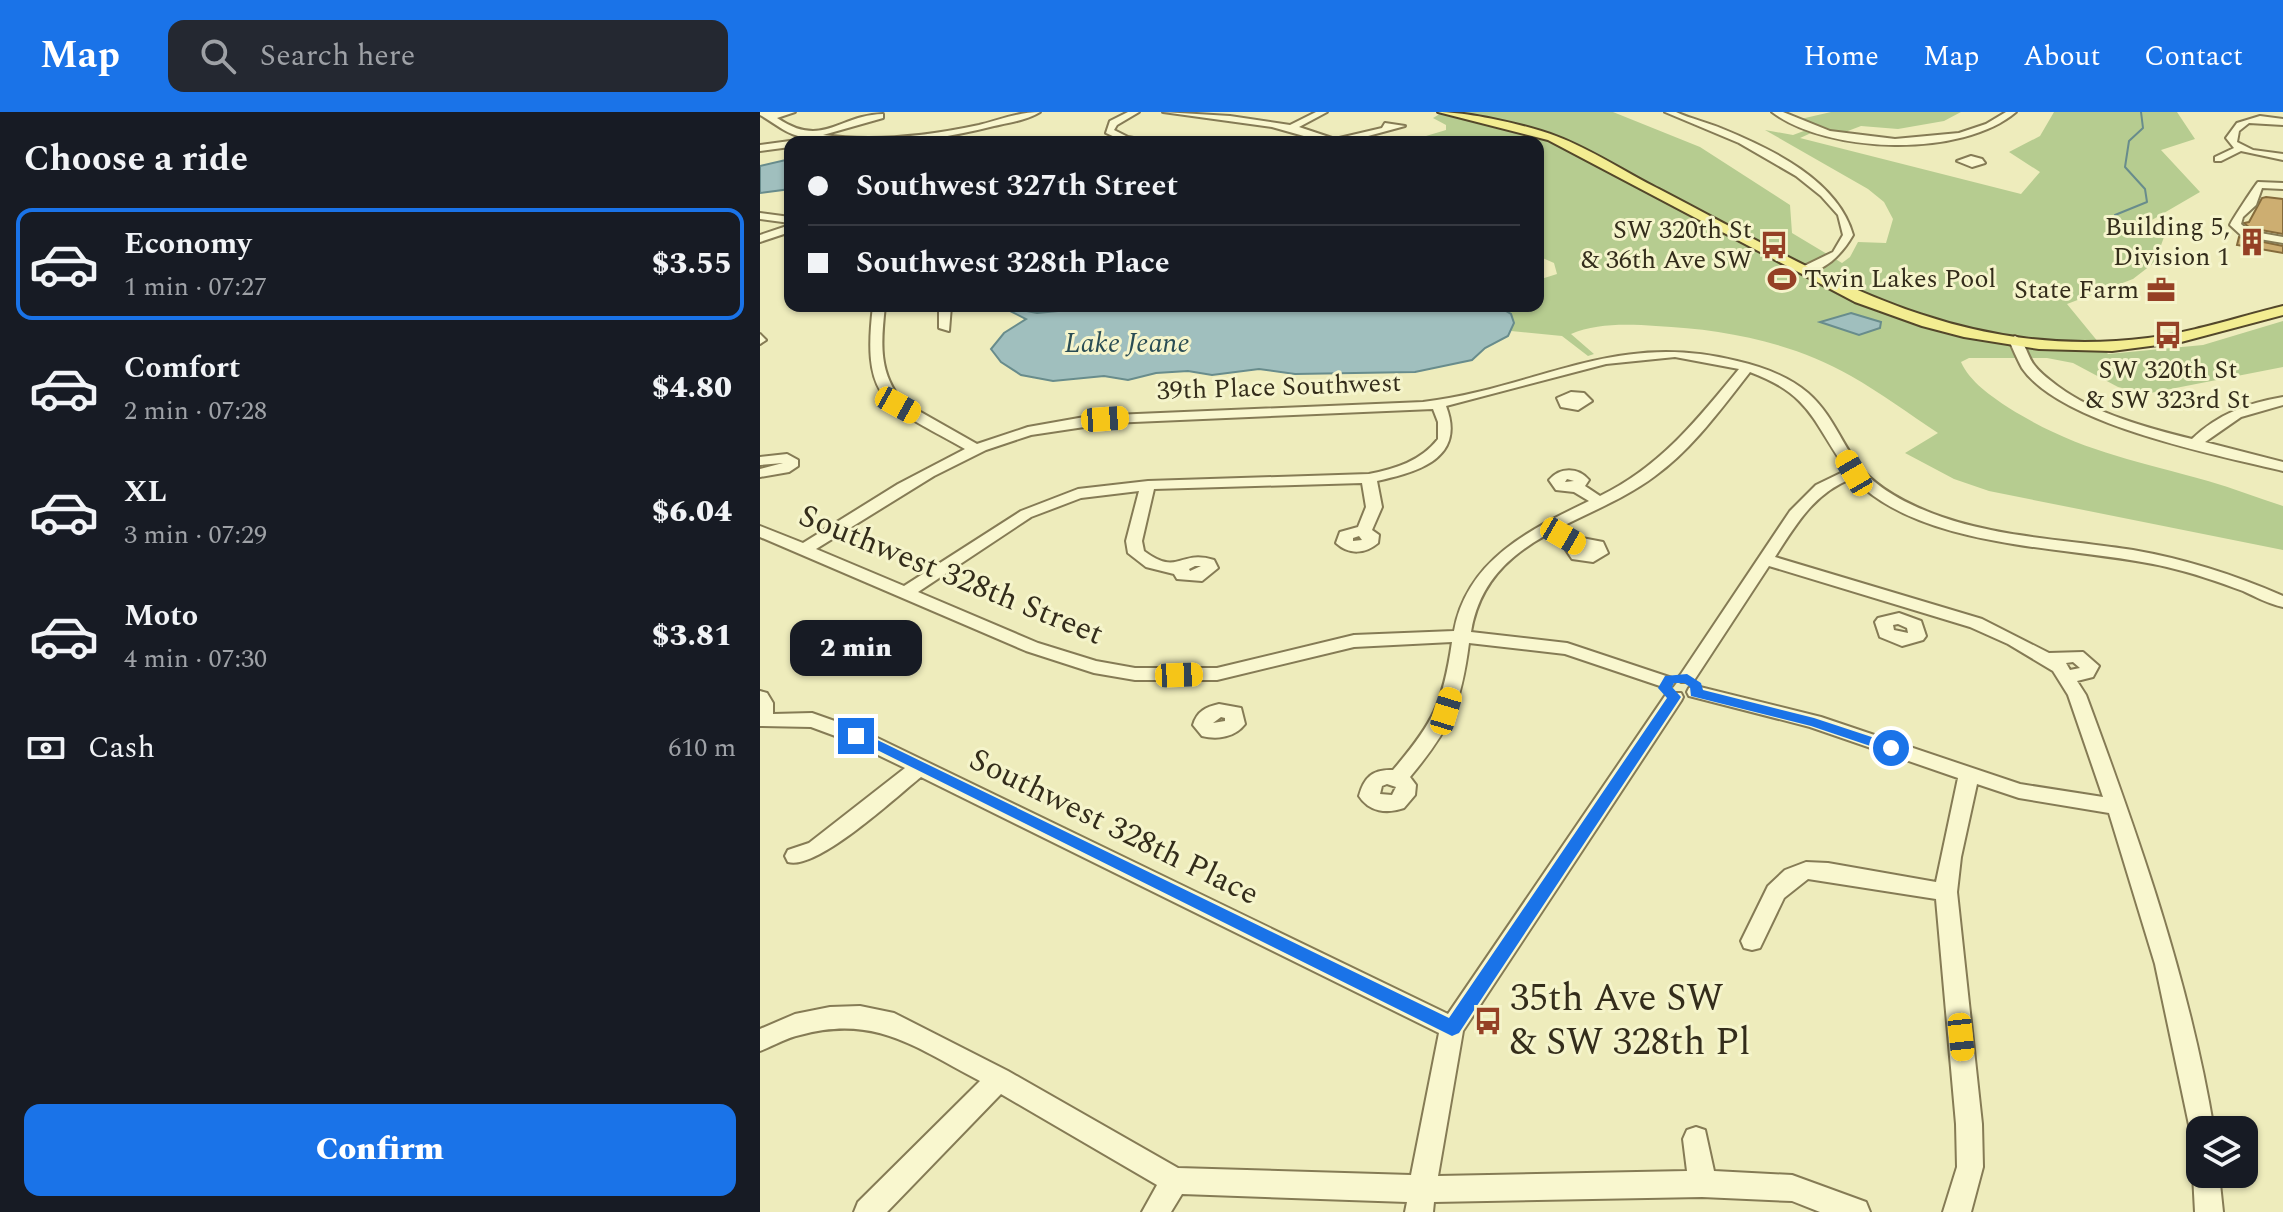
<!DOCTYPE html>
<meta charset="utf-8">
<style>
body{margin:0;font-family:Spectral,serif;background:#242831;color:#f1f3f6;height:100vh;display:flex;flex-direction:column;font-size:30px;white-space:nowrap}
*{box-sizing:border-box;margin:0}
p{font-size:26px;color:#9ea1a6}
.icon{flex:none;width:44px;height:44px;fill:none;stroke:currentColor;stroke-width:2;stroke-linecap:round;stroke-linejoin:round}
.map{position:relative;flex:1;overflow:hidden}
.drawer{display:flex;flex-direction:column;background:#171b24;width:760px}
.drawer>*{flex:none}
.top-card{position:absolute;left:24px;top:24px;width:760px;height:176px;border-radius:16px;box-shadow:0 2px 6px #0004;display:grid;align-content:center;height:176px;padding:0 24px;background:#171b24}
.controls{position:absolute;left:1426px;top:1004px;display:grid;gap:16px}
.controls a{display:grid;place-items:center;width:72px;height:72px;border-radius:16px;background:#171b24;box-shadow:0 2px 6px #0004;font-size:40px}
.end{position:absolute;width:36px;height:36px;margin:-18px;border:10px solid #1a73e8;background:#fff;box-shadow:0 0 0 4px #fff}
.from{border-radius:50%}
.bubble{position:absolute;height:56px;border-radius:16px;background:#171b24;box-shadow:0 2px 6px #0004;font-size:26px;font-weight:800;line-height:56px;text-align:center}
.car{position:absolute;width:24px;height:48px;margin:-24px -12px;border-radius:10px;box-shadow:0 0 6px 2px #0007;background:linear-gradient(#f5c518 24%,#345 0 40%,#f5c518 0 76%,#345 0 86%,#f5c518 0)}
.top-card b{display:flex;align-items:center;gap:28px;height:76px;font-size:30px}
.top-card b+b{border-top:2px solid #363941}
.top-card i{width:20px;height:20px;background:#f1f3f6}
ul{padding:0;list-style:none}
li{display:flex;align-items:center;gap:24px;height:112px;margin:0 16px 12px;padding:0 8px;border:4px solid transparent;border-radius:16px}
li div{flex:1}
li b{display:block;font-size:30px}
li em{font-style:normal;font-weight:800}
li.current{border-color:#1a73e8}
li>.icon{width:72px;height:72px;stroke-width:1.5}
h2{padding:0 24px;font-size:36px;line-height:96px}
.pay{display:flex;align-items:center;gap:20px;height:88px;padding:0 24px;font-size:30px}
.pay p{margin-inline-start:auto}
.action{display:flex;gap:16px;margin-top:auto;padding:16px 24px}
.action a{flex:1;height:92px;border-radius:16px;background:#1a73e8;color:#fff;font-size:32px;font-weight:800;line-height:92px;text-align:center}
header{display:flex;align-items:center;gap:48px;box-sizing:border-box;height:112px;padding:0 40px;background:#1a73e8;color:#fff}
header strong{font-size:38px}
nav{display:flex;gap:44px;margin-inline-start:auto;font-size:28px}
.search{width:560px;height:72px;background:#242831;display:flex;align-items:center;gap:20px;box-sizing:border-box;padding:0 28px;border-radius:16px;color:#9ea1a6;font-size:30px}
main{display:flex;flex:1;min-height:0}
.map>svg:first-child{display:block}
.green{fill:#b6cc90}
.water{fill:#a0bfbe;stroke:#688c8c;stroke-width:2}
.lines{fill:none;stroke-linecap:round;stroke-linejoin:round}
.stream{stroke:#688c8c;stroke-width:2}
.building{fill:#cdae71;stroke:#856b3b;stroke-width:2}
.minor-casing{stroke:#857b55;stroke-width:4}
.major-casing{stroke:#53472a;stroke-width:4}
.minor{fill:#f9f7cf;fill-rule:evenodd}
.major{fill:#f3ed91;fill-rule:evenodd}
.route{fill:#1a73e8}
.labels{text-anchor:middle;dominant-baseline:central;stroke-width:6;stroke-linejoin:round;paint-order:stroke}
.far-poi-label{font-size:26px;fill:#342d1b;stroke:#f5f4cb;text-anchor:end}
.far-street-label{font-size:26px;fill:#342d1b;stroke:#f5f4cb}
.far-water-label{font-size:28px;font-style:italic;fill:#294c54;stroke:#f5f4cb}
.street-label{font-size:32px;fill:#342d1b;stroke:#f5f4cb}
.near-poi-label{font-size:38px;fill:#342d1b;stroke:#f5f4cb;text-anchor:start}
</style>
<header>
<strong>Map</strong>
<div class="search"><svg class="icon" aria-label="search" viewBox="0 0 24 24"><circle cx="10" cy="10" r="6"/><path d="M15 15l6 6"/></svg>Search here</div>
<nav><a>Home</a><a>Map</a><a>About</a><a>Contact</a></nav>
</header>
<main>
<section class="drawer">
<h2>Choose a ride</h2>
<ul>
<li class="current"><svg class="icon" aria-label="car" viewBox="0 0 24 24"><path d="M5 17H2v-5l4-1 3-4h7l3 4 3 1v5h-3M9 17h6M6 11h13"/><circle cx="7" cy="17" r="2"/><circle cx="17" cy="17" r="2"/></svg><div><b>Economy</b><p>1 min · 07:27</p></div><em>$3.55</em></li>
<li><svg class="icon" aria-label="car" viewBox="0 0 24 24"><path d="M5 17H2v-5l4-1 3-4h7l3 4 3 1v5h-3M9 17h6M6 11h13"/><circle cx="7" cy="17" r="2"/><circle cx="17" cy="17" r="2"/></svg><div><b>Comfort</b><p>2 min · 07:28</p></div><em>$4.80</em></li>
<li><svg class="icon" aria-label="car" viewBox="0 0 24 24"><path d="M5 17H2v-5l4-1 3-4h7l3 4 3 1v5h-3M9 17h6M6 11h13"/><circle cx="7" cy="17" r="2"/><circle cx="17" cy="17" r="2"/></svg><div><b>XL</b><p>3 min · 07:29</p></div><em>$6.04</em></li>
<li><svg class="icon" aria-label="car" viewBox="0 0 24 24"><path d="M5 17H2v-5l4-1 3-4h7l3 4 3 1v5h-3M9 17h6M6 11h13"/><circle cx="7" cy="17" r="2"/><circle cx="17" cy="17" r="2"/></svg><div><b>Moto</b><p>4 min · 07:30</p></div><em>$3.81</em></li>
</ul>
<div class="pay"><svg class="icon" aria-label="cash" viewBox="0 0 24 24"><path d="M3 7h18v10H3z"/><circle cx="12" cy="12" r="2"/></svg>Cash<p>610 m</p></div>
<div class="action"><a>Confirm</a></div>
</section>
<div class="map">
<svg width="1523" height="1100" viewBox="0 0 1523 1100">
<rect width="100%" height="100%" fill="#eeecbc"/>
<path class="green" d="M683,0H853L940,35L1030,93L1032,121L1082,151L1090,145L1098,130L1126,131L1133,107L1124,90L1108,77L1005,18L1033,23L1052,16L1032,9L1071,0H1201L1184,9L1138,17L1101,14L1080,22L1060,17L1040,26L1261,82L1280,60L1249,40L1280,24L1294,0H1417L1435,27L1401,38L1440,80L1373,119L1404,125L1395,150L1373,167L1307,192L1348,242L1443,233L1523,209V255L1385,282L1358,275L1313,251L1287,246H1209L1201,250C1210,270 1231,284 1249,296C1318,339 1371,347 1448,369C1473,376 1498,386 1523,394V438L1229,379L1194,367L1145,341L1178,321C1149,302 1121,281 1091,264C1032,230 962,217 896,214C868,212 836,211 811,222L834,242L828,244L802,224L751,219L754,211L745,198L757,194H778V187L783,185L778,177V168L797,162L794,151L778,144V30H646L686,18V13L673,6Z"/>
<path class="water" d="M30,47V77L0,81V54Z
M240,194L277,201L351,194H737L751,202L754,211L748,224L725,236L712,248L655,260L535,262L499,257L452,263L428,259L396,261L368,268L344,264L293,269L261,263L241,250L231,237L244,221L266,207Z
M1091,201L1121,210L1120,216L1099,223L1060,210Z"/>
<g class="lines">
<path class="stream" d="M1355,103L1387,90L1385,77L1365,55L1369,29L1383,16L1381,0"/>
</g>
<path class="building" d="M1506,85L1523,87V122L1490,116L1484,111L1489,110L1502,86Z
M1479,125L1523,134V141L1477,133Z"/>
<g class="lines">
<defs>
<path id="minor" d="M0,0H35L17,6C63,37 78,3 123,2V6L63,23C114,30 168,24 219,13C239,8 259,0 280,0C267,8 249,11 234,14C171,30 101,39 38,24C23,20 13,10 0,3Z
M368,0H379L357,13L354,18L368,25L396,30H366L346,21L350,9Z
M403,0L470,4L530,13L556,0H567L539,15L575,27L622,16L625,11L645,14L586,30H565L512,15Z
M905,0H916C931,7 947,10 963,17C1012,37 1078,69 1093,123C1082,142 1064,162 1040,160V156L1073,140L1083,123L1078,103L1061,84L1036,64L979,31Z
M1012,0H1023L1070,19L1135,27L1199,21L1226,12L1246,0H1256C1202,46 1068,42 1012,0Z
M1500,4L1523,7V13L1489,11L1479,19L1477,30L1493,38L1523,42V48L1481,39L1461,49H1455V45L1474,36L1466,26L1477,11Z
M30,29L33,30H30V35L0,39V33Z
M1211,44L1222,47L1225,51L1212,55L1197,49Z
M1498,70L1523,71V77L1502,76L1496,93L1483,105L1481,112L1489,119L1523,125V131L1482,124L1470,113C1471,109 1496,72 1498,70Z
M0,101L30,105V111L0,107Z
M30,113V120L0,130V123Z
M113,194H125C121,230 118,261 143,290L217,332L268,315L330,304L663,290C779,276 854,218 977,249C1003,255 1028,264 1048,281C1070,300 1080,327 1096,350C1116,378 1151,394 1182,405C1243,426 1309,428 1373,438C1425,447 1475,463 1523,484V495C1509,492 1496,485 1483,479C1459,470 1433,461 1407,455C1313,433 1164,440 1093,366C1054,381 1037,411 1015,445L1222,507L1289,541L1323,540L1339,554L1333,565L1317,569L1326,583C1379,726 1429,867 1454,1018H1440V1030L1432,1027L1395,852L1349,701L1259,686L1217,672L1201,745L1197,780L1222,1012L1223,1055L1211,1100H1183L1197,1055L1196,1012L1176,787L1048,767L1024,786L1000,836L992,838L984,836L981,829L1008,774L1025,758L1046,750L1068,751L1176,770L1198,666L1050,615L929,584L927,580L929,576L936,574L1061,605L1260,672L1343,685L1308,583L1293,559L1248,532L1210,515L1009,454L933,570H921L918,566L921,562L1030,399L1056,373L1087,358C1053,311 1052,283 990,260C961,297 933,336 895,364C829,414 727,422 711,520L807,531L912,566L915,570L912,574H900L805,542L709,531C701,593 690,617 650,665L656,673L655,683L644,696C627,702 609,700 599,684C604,666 612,657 633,658C673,611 683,592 692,530L594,535L457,568H375L334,561L266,539L0,425V414L43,431L138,372L205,337C128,293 101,293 113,194ZM915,245L979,257C938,307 900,355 840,384L825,374L829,368C818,355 800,355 789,368L796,378L814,380L829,389C769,418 707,448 694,519L594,523L457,556H375L336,549L278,531L158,480L271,405L321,386L379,379L366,429L368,441L386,455L414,462L417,467L442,469L458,456L454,448C419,437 419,465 384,439L382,429L394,377L602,371L606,395L598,415L580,420L576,431C589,443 605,442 618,431L619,423L612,418L622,395L617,369C659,360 706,346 686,294L846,252ZM673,297L678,310V327C661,349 635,357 609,362L388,369L318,377L261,399L144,474L56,437L174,364L226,338L271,323L351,311ZM807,367L814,369L805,370ZM599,424L602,428L593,429V426ZM435,454H441L430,459L429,457ZM1313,550L1320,556L1310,558L1306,551ZM627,672L636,675L632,683L620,682L622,674Z
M179,194H191L189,219L179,216Z
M0,222L6,228L0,232Z
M1255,224C1266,229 1267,245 1275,254C1281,262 1291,269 1299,275C1336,302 1387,316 1432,327C1458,302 1488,291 1523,285V293L1481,305L1445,330L1523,350V359C1457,343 1301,313 1262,256C1257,247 1253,237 1249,228Z
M811,280L824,281L832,289L818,298L801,295L797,286Z
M27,342L38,348V354L29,360L0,365V357L23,351L0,353V345Z
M822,426L843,430L848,441L833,450L812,447L806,438Z
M1139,501L1161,509L1166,524L1163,528L1142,534L1120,525L1115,510L1118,506ZM1138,512L1147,516L1148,521L1134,518L1133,513Z
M0,579L7,581L13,591V602L52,601L103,619L688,902L907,581H921L923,585L921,589L703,919L678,1064L927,1059L923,1027L927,1018L936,1015L945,1018L954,1059L1032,1063L1106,1090L1110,1100H1060L1032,1089L942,1085L674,1090L673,1100H645L647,1090L422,1082L411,1100H382L397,1073L241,982L127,1100H94L98,1090L220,969C156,936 116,902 40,923C26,926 13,934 0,939V917L35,902L70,895L100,894L134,901L248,959L418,1056L651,1063L679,921L161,665C137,684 57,759 28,750L25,744L28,738L49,731L145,656L89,629L51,615L0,614Z
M459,592L481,596L485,612C475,625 458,628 442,624L433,613C437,599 446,595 459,592ZM461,605L465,606V609L453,611Z
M1440,1051V1062H1459L1463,1100H1435L1433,1062Z"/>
<path id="major" d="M678,0C708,0 767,13 796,24C831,37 865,60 899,77C1061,161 1195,250 1388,226C1434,220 1478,205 1523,194V203L1421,230L1352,239L1279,237L1204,225L1162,214L1095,190L788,28Z"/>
</defs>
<use href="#minor" class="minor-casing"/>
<use href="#major" class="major-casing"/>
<use href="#minor" class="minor"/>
<use href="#major" class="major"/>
</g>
<path class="route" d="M927,562L941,571L943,578L1054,606L1136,633L1138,636L1131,641L1051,614L931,584L930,575L924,571H914L912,575L921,585L919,588L699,921L692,924L89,624L96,619L101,620L689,906L907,586L898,576L905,564Z"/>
<defs>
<symbol id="building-bare" viewBox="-9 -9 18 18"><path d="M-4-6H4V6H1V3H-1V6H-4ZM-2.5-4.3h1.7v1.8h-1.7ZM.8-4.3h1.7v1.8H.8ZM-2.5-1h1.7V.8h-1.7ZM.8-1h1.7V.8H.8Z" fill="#954025" stroke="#f5f4cb" stroke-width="2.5" paint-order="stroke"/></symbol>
<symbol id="bus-bare" viewBox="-9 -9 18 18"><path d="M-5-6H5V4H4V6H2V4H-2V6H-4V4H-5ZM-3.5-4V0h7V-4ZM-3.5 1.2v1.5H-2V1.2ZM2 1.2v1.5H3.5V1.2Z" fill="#954025" stroke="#f5f4cb" stroke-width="2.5" paint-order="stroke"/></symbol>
<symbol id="stadium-bare" viewBox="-9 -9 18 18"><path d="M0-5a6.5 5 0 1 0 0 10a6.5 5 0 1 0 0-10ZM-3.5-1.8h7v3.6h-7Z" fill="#954025" stroke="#f5f4cb" stroke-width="2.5" paint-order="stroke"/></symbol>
<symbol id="office-bare" viewBox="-9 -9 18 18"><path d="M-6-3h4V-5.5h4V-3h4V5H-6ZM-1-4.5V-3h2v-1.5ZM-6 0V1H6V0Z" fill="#954025" stroke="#f5f4cb" stroke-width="2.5" paint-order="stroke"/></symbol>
</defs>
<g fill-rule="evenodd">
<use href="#building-bare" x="1472" y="110" width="40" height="40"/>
<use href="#bus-bare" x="994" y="113" width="40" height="40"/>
<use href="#stadium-bare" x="1002" y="147" width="40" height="40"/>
<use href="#office-bare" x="1381" y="158" width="40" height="40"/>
<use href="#bus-bare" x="1388" y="203" width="40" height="40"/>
<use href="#bus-bare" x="708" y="889" width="40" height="40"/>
</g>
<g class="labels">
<g class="far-poi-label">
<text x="1470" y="115">Building 5,<tspan x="1470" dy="30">Division 1</tspan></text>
<text x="992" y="118">SW 320th St<tspan x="992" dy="30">&amp; 36th Ave SW</tspan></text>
<text x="1044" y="167" text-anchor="start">Twin Lakes Pool</text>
<text x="1379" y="178">State Farm</text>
<text x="1408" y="258" text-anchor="middle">SW 320th St<tspan x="1408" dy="30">&amp; SW 323rd St</tspan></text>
</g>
<g class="far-street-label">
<text transform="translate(519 275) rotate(-2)">39th Place Southwest</text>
</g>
<g class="far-water-label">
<text x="367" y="231">Lake Jeane</text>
</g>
<g class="street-label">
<text transform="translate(191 463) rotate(22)">Southwest 328th Street</text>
<text transform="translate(354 715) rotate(26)">Southwest 328th Place</text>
</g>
<g class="near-poi-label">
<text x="750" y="887">35th Ave SW<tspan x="750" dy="44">&amp; SW 328th Pl</tspan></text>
</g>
</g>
</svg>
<div class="controls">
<a><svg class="icon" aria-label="layers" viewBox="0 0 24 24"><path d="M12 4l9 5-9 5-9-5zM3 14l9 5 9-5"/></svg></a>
</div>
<i class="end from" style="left:1131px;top:636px"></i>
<i class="end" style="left:96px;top:624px"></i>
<div class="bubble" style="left:30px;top:508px;width:132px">2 min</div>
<i class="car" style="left:138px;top:293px;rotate:119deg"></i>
<i class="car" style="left:345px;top:307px;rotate:86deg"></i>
<i class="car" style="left:1094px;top:361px;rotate:330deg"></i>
<i class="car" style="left:803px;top:424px;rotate:120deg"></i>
<i class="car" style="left:419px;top:563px;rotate:88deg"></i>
<i class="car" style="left:686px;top:599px;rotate:17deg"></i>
<i class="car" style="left:1201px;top:925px;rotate:174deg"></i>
<div class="top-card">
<b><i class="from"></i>Southwest 327th Street</b>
<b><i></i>Southwest 328th Place</b>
</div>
</div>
</main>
